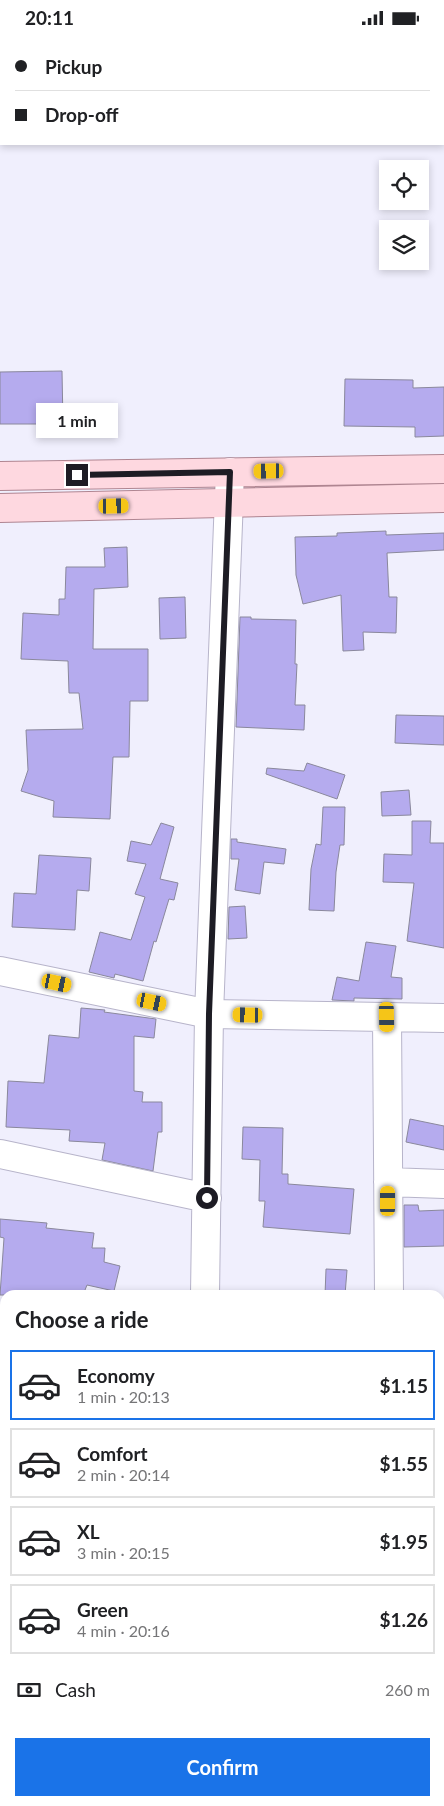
<!DOCTYPE html>
<meta charset="utf-8">
<style>
body{margin:0;font-family:Lato,sans-serif;background:#f2f2f2;color:#202124;height:100vh;display:flex;flex-direction:column;font-size:19px;white-space:nowrap}
*{box-sizing:border-box;margin:0}
p{font-size:16px;color:#757577}
.icon{flex:none;width:28px;height:28px;fill:none;stroke:currentColor;stroke-width:2;stroke-linecap:round;stroke-linejoin:round}
.map{position:relative;flex:1;overflow:hidden}
.side{position:absolute;left:0px;top:1255px;width:445px;height:516px;display:flex;flex-direction:column;background:#fff;border-radius:15px 15px 0 0;box-shadow:0 2px 8px #0003}
.side>*{flex:none}
.top-card{position:absolute;left:0px;top:0px;width:445px;height:110px;box-shadow:0 2px 8px #0003;display:grid;align-content:center;height:110px;padding:0 15px;background:#fff}
.fabs{position:absolute;left:379px;top:125px;display:grid;gap:10px}
.fabs a{display:grid;place-items:center;width:50px;height:50px;border-radius:0px;background:#fff;box-shadow:0 2px 8px #0003;font-size:25px}
.end{position:absolute;width:22px;height:22px;margin:-11px;border:6px solid #1d1c24;background:#fff;box-shadow:0 0 0 2px #fff}
.from{border-radius:50%}
.bubble{position:absolute;height:35px;border-radius:0px;background:#fff;box-shadow:0 2px 8px #0003;font-size:16px;font-weight:700;line-height:35px;text-align:center}
.car{position:absolute;width:15px;height:30px;margin:-15px -8px;border-radius:6px;box-shadow:0 0 4px 1px #0007;background:linear-gradient(#f5c518 24%,#345 0 40%,#f5c518 0 76%,#345 0 86%,#f5c518 0)}
.top-card b{display:flex;align-items:center;gap:18px;height:48px;font-size:19px}
.top-card b+b{border-top:1px solid #e0e0e0}
.top-card i{width:12px;height:12px;background:#202124}
ul{padding:0;list-style:none}
li{display:flex;align-items:center;gap:15px;height:70px;margin:0 10px 8px;padding:0 5px;border:2px solid #e0e0e0;border-radius:0px}
li div{flex:1}
li b{display:block;font-size:19px}
li em{font-style:normal;font-weight:700}
li.on{border-color:#1a73e8}
li>.icon{width:45px;height:45px;stroke-width:1.5}
h2{padding:0 15px;font-size:22px;line-height:60px}
.pay{display:flex;align-items:center;gap:12px;height:55px;padding:0 15px;font-size:19px}
.pay p{margin-inline-start:auto}
.primary-button{display:flex;gap:10px;margin-top:auto;padding:10px 15px}
.primary-button a{flex:1;height:58px;border-radius:0px;background:#1a73e8;color:#fff;font-size:20px;font-weight:700;line-height:58px;text-align:center}
.status{display:flex;justify-content:space-between;align-items:center;height:35px;padding:0 25px;background:#fff;direction:ltr}
.status svg{height:14px;fill:currentColor}
.map>svg:first-child{display:block}
.building{fill:#b5abee;stroke:#8a889c}
.lines{fill:none;stroke-linecap:round;stroke-linejoin:round}
.minor-casing{stroke:#b7b4ca;stroke-width:30}
.major-casing{stroke:#af8591;stroke-width:30}
.minor{stroke:#fff;stroke-width:28}
.major{stroke:#fed8e0;stroke-width:28}
.route{stroke:#1d1c24;stroke-width:6}
</style>
<div class="status"><b>20:11</b><svg viewBox="0 0 49 12"><path d="M0 12V9h3v3zM5 12V6h3v6zM10 12V3h3v9zM15 12V0h3v12zM26 1h20v11H26zM47 4h2v5h-2z"/></svg></div>
<div class="map">
<svg width="444" height="1771" viewBox="0 0 444 1771">
<rect width="100%" height="100%" fill="#f0effd"/>
<path class="building" d="M62,336L63,389H0V337Z
M345,344L413,345V353L444,352V401L415,402V392L344,391Z
M386,496V500L444,498V515L387,518L389,562H397L396,598L363,597L364,615L343,616L341,560L303,569L296,540L295,502L337,501V498Z
M127,512L128,552L94,554L93,614H148V666H130L129,722H113L110,784L53,782L54,766L21,756L28,735L26,695L83,694L79,658H69L68,626L21,624L23,578L59,580V564H65L66,532H105L104,513Z
M185,562L186,603L160,604L159,563Z
M240,582H251V584L296,585L295,629H297L295,670H305L304,695L236,692Z
M396,680L444,681V710L395,708Z
M307,728L345,740L337,764L266,739L267,733L304,736Z
M409,755L411,780L382,781L381,757Z
M323,772H345L344,810H340L336,837L334,876L309,875L311,834L316,809L321,810Z
M412,786H431L430,808H444V913L407,906L414,848L383,847L384,819L412,820Z
M161,788L174,792L160,844L178,848L174,865L169,864L156,907L154,906L143,946L115,939L114,943L89,937L100,897L131,905L145,862L135,859L146,829L127,826L131,806L151,810Z
M231,804H237V807L286,814L284,829L264,827L260,859L235,855L239,824H231Z
M39,820L91,823L89,856L77,855L75,895L12,892L14,858L36,859Z
M245,871L247,903L228,904L229,872Z
M366,907L396,911L391,942L402,943V964L354,963V966L332,965L337,942L359,946Z
M81,973L105,975L104,977L156,984L154,1003L134,1001V1056L143,1057L142,1067H162V1097H158L153,1136L102,1125L105,1108L69,1106L70,1095L6,1092L8,1046L44,1048L49,1000L79,1003Z
M410,1084L444,1091V1115L406,1107Z
M243,1092L283,1093L282,1139H288V1149L354,1154L350,1199L263,1192L265,1166H259L260,1125L242,1124Z
M404,1170H418L419,1176L444,1175V1211L404,1212Z
M0,1184L47,1188L46,1193L94,1198L92,1213H105L104,1227L120,1231L114,1256L87,1250L83,1260H0L4,1203L0,1202Z
M326,1234L347,1235L345,1260H325Z"/>
<g class="lines">
<defs>
<path id="minor" d="M0,936L209,979L444,983
M387,982L389,1260
M0,1119L207,1163
M388,1147L444,1149
M205,1260L209,979L230,437
M440,1323L444,1324
M440,1531H444
M440,1702H444
M191,1771V1766
M376,1771V1766"/>
<path id="major" d="M0,441L444,434
M0,473L444,463"/>
</defs>
<use href="#minor" class="minor-casing"/>
<use href="#major" class="major-casing"/>
<use href="#minor" class="minor"/>
<use href="#major" class="major"/>
</g>
<g class="lines">
<path class="route" d="M77,440L230,437L209,979L207,1163"/>
</g>
</svg>
<div class="fabs">
<a><svg class="icon" aria-label="locate" viewBox="0 0 24 24"><circle cx="12" cy="12" r="6"/><path d="M12 2v4M12 18v4M2 12h4M18 12h4"/></svg></a>
<a><svg class="icon" aria-label="layers" viewBox="0 0 24 24"><path d="M12 4l9 5-9 5-9-5zM3 14l9 5 9-5"/></svg></a>
</div>
<i class="end from" style="left:207px;top:1163px"></i>
<i class="end" style="left:77px;top:440px"></i>
<div class="bubble" style="left:36px;top:368px;width:82px">1 min</div>
<i class="car" style="left:269px;top:436px;rotate:269deg"></i>
<i class="car" style="left:114px;top:471px;rotate:89deg"></i>
<i class="car" style="left:57px;top:948px;rotate:102deg"></i>
<i class="car" style="left:152px;top:967px;rotate:102deg"></i>
<i class="car" style="left:248px;top:980px;rotate:271deg"></i>
<i class="car" style="left:387px;top:982px;rotate:179deg"></i>
<i class="car" style="left:388px;top:1166px;rotate:0deg"></i>
<div class="top-card">
<b><i class="from"></i>Pickup</b>
<b><i></i>Drop-off</b>
</div>
<section class="side">
<h2>Choose a ride</h2>
<ul>
<li class="on"><svg class="icon" aria-label="car" viewBox="0 0 24 24"><path d="M5 17H2v-5l4-1 3-4h7l3 4 3 1v5h-3M9 17h6M6 11h13"/><circle cx="7" cy="17" r="2"/><circle cx="17" cy="17" r="2"/></svg><div><b>Economy</b><p>1 min · 20:13</p></div><em>$1.15</em></li>
<li><svg class="icon" aria-label="car" viewBox="0 0 24 24"><path d="M5 17H2v-5l4-1 3-4h7l3 4 3 1v5h-3M9 17h6M6 11h13"/><circle cx="7" cy="17" r="2"/><circle cx="17" cy="17" r="2"/></svg><div><b>Comfort</b><p>2 min · 20:14</p></div><em>$1.55</em></li>
<li><svg class="icon" aria-label="car" viewBox="0 0 24 24"><path d="M5 17H2v-5l4-1 3-4h7l3 4 3 1v5h-3M9 17h6M6 11h13"/><circle cx="7" cy="17" r="2"/><circle cx="17" cy="17" r="2"/></svg><div><b>XL</b><p>3 min · 20:15</p></div><em>$1.95</em></li>
<li><svg class="icon" aria-label="car" viewBox="0 0 24 24"><path d="M5 17H2v-5l4-1 3-4h7l3 4 3 1v5h-3M9 17h6M6 11h13"/><circle cx="7" cy="17" r="2"/><circle cx="17" cy="17" r="2"/></svg><div><b>Green</b><p>4 min · 20:16</p></div><em>$1.26</em></li>
</ul>
<div class="pay"><svg class="icon" aria-label="cash" viewBox="0 0 24 24"><path d="M3 7h18v10H3z"/><circle cx="12" cy="12" r="2"/></svg>Cash<p>260 m</p></div>
<div class="primary-button"><a>Confirm</a></div>
</section>
</div>
